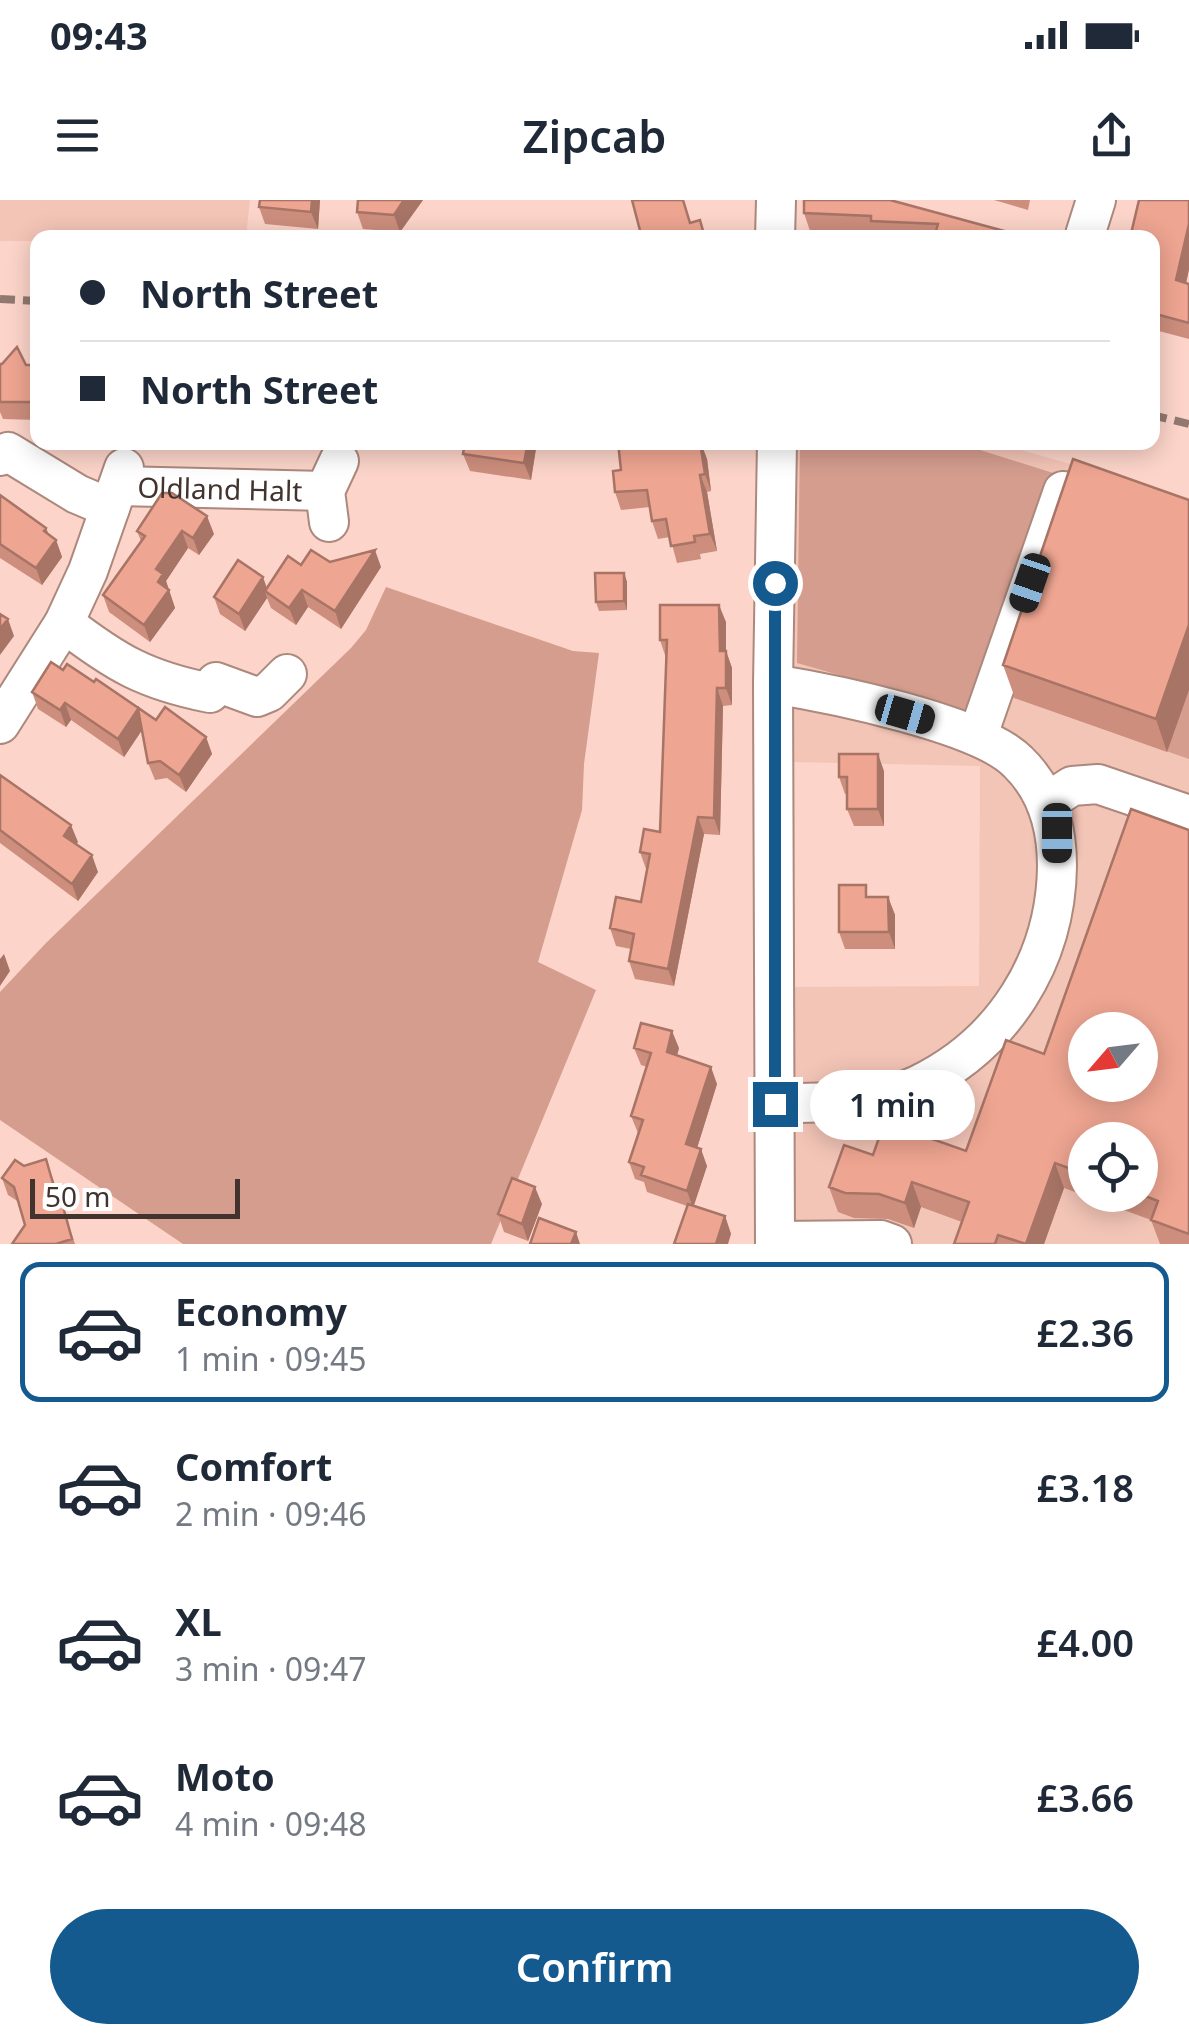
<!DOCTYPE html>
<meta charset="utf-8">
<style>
body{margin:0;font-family:"Noto Sans",sans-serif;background:#f6f6f7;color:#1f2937;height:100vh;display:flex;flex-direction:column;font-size:38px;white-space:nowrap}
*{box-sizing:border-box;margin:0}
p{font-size:32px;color:#747a83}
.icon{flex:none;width:55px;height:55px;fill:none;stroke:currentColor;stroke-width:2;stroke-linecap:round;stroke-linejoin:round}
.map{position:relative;height:1044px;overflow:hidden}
.sheet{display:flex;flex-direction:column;background:#fff;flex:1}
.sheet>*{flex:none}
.top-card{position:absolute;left:30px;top:30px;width:1130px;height:220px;border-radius:20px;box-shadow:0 5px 25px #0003;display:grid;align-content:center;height:220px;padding:0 50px;background:#fff}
.needle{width:65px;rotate:242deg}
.controls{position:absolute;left:1068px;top:812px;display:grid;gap:20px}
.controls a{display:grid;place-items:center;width:90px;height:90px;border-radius:50%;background:#fff;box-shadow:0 5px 25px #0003;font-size:50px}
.scale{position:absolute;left:30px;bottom:25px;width:210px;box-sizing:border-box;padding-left:10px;border:5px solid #42332e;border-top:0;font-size:28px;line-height:35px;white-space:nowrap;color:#42332e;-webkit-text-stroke:8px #fff;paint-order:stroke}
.end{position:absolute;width:45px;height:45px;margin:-22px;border:12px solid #145a8f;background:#fff;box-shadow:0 0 0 5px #fff}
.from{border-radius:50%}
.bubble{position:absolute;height:70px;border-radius:35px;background:#fff;box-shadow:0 5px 25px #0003;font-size:32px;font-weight:600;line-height:70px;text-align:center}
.car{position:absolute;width:30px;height:60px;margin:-30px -15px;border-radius:12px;box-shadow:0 0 8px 2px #0007;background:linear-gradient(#222 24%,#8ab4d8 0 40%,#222 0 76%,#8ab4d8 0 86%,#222 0)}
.top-card b{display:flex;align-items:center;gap:35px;height:95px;font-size:38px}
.top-card b+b{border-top:2px solid #e0e1e3}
.top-card i{width:25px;height:25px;background:#1f2937}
ul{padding:18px 0 0;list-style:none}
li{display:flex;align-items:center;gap:30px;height:140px;margin:0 20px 15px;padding:0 30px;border:5px solid transparent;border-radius:20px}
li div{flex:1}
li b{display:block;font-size:38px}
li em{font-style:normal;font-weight:600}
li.selected{border-color:#145a8f}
li>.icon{width:90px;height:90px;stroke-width:1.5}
.cta{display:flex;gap:20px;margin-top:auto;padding:20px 50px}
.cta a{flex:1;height:115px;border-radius:60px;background:#145a8f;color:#fff;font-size:40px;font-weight:600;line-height:115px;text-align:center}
.status{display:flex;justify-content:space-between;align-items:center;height:70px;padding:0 50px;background:#fff;direction:ltr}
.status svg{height:28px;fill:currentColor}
header{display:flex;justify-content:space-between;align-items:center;height:130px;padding:0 50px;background:#fff;font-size:45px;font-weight:600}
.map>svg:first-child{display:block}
.built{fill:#f3c5b7;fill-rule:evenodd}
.green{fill:#d49d8e}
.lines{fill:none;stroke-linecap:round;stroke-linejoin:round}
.minor-casing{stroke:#ac887d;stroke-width:42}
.minor{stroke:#fff;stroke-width:38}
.rail{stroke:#927871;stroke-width:8;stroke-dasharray:15 8;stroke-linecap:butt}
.wall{fill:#cd8e7d;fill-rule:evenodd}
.shaded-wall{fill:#a77466}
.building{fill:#eea591;stroke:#a77466;stroke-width:2.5;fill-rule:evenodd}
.route{stroke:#145a8f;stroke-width:12}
.labels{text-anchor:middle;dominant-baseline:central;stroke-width:10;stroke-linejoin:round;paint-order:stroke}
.street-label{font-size:28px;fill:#42332e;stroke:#fff}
</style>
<div class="status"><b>09:43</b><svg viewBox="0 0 49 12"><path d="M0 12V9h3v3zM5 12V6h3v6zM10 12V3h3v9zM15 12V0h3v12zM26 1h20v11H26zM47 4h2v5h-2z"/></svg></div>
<header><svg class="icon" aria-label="menu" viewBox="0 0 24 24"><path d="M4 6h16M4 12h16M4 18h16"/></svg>Zipcab<svg class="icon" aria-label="share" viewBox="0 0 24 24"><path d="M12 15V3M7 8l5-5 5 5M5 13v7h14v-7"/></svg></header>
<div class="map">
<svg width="1189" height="1044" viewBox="0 0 1189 1044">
<rect width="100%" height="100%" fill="#fcd4c9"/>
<path class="built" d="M0,0H250L246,37L38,38L37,41H0Z
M796,243H997L1189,298V1044H795V787L979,786L980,566L792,562ZM1085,830H1140V885H1085ZM1085,940H1140V995H1085Z"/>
<path class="green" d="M800,243H958L1189,316V559L1008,496L1000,521L797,463Z
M386,387L573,451L599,453L584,564L582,610L538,762L596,790L491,1044H183L0,920V792L46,743L351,448L366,430Z"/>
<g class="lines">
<defs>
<g id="minor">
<path d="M1085,35L1096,0"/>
<path d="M775,38L776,0"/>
<path d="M0,256L8,252L77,294L110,308"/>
<path id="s1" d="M118,286L325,291"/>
<path d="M329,322L325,291L339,261"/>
<path d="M64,423C116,463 145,480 210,493"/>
<path d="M216,482L257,497L269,492L287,474"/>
<path d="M773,484C829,493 980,523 1018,562C1047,590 1057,627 1057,666C1056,761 1003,844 918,885C874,906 822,901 775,904"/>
<path d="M0,524L64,423L88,371L124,268"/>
<path d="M978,535L1063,291"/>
<path d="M1046,603L1072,586L1098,584L1189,615"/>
<path d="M775,1041L881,1040L892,1044"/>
<path d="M775,1044L773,484L777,242"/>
</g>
</defs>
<use href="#minor" class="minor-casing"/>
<use href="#minor" class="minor"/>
<path class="rail" d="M0,99L38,101
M1152,215L1189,224"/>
</g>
<path class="wall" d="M320,0L318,29L265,24L259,7Z
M358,0H423L400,32L363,29L357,12Z
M804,0L1015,34L1016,38H877L875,33L810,31L804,13Z
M994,0H1030L1028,10Z
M1189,0V69L1186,83L1189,84V139L1155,130L1153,137L1152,38Z
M26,165H38V220L3,219L0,212V202Z
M465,242H537L531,280L470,271L463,254Z
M701,242L707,259L711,291L707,292L717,351L700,354L701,359L677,363L670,337L658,339L652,321L650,307L621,310L615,292L621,270Z
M162,293L214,334L199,355L188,348L166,381L175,408L150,442L109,412L103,395L141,341L137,331Z
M0,295L46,328L49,335L56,340L62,357L42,385L0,358Z
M1189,300V490L1167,552L1015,498L1003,465Z
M330,362L381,367L341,429L308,407L296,425L271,408L267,398L245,431L220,414L214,397L267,388L301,365Z
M624,373L627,382V410L599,411L596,402Z
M726,422V451L732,468V505L723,506L720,635L704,634L674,786L635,779L629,761L631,749L616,746L610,728L641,702L648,670L646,669L640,652L660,632L666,458L660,440Z
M63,470L94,482L156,520L206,537L212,554L186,592L167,578L155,580L148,563L142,530L124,557L71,520L66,527L38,509L32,492Z
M884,571V626H854L847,609V594H845L839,577Z
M0,575L78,642L76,644L98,672L78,701L0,643Z
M1189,630V1044H1160L1151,1020L1064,988L1044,1044H954L962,1022L921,1007L914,1028L888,1019L854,1018L838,1012L829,987L921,928L924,936L966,951L1044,854ZM1085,940H1140V995H1085Z
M871,697H888L895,715V749H845L839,732Z
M634,848H679L677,856L717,884L697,948L707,966L694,1005L725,1016L731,1034L687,1006L647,992L644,982L635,979L629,962L638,933L631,916L647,867L641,865Z
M24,966L52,976L75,1044H12L25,1025L19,1002L8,995L2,978Z
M542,1004L528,1041L504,1032L498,1014Z"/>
<path class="shaded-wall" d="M312,0H320L318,29L311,12Z
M404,0H423L400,32L394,15Z
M1189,24V69L1183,98L1176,80Z
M528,242H537L531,280L524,263Z
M700,242L707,259L711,291L705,274Z
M700,275L707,292L717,351L710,334Z
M207,316L214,334L199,355L193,338Z
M46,328L52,344L56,340L62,357L42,385L36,368L44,331Z
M182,331L188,348L166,381L175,408L150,442L144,425L158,382L156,369Z
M375,350L381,367L341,429L335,411Z
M624,373L627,382V410L624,401Z
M263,377L269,394L265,391L267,398L245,431L239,414Z
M302,390L308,407L296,425L289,408Z
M719,405L726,422V463V451L732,468V505L726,488L720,451Z
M8,419L14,436L0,455V429Z
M1189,425V490L1167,552L1156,519Z
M717,488L723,506L720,635L714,618Z
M65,503L71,520L66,527L60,510Z
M138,509L144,527L124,557L118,539Z
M206,537L212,554L186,592L179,575Z
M878,554L884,571V626L878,609Z
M698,617L704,634L674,786L668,769Z
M71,625L78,642L70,653L64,636Z
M92,655L98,672L78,701L72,684Z
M888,697L895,715V749L889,732Z
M4,754L10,771L0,786V759Z
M672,831L679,848L673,869L667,852Z
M711,867L717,884L693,961L686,944Z
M701,949L707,966L693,1008L687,991Z
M1055,963L1064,988L1044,1044H1026Z
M912,982L921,1007L914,1028L905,1003Z
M535,987L542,1004L528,1041L522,1024Z
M725,1016L731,1034L728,1044H716Z
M576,1032L580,1044H571Z"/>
<path class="building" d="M260,0H312L311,12L259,7Z
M358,0H404L394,15L357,12Z
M632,0H683L690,23L700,20L705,38H642Z
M804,0H890L1015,34L1014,38H934L938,24L871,21V16L804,13Z
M1139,0H1189V24L1176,80L1189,84V123L1152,113V38H1130Z
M17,147L26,165H38V202H0V164H2Z
M465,242H528L524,263L463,254Z
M618,242H700L705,274L700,275L710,334L694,336L695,342L671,346L666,319L652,321L647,290L615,292L613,271L621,270Z
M1073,259L1189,300V425L1156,519L1003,465Z
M162,293H172L207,316L193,338L182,331L156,369L163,374L158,382L169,390L144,425L103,395L145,336L137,331Z
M0,295L46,328L44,331L56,340L36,368L0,344Z
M311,350L330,362L375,350L335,411L302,390L289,408L265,391L288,356L301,365Z
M238,360L263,377L239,414L214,397Z
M595,373H624V401L596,402Z
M660,405H719L720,451H726V488H717L714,618L698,617L668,769L629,761L634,734L610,728L616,697L641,702L650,654L640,652L644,629L660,632L667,440H660Z
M0,414L8,419L0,429Z
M51,462L63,470L67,464L94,482L96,479L156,520L165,507L206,537L179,575L160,561L148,563L138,509L118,539L65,503L60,510L32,492Z
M839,554H878V609H847V577H839Z
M0,575L71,625L64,636L92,655L72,684L0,630Z
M1131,609L1189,630V1034L1151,1020L1158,1001L1140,994V940H1085V974L1055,963L1026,1044L998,1035L995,1044H954L969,1002L912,982L905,1003L879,994L845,993L829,987L844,945L873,955L887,915L921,928L918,934L966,951L1006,840L1044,854ZM1085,830H1140V885H1085Z
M839,685H866V697H888L889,732H839Z
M641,823L672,831L667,852L711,867L686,944L701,949L687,991L641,975L644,967L629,962L643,920L631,916L651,853L634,848Z
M46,959L59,1004L62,1003L72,1039L56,1044H12L25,1025L14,987L2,978L15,960L24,966Z
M512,978L535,987L522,1024L498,1014Z
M688,1004L725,1016L716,1044H674Z
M539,1018L576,1032L571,1044H530Z"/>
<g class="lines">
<path class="route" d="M775,383V904"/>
</g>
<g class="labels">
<g class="street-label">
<text stroke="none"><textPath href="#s1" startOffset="102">Oldland Halt</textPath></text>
</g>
</g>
</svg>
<div class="controls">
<a><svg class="needle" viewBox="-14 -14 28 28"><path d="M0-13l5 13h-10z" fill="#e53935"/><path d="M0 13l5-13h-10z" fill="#747a83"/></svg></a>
<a><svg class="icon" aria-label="locate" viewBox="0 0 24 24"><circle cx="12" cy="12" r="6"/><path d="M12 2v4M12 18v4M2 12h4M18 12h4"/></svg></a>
</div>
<div class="scale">50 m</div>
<i class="end from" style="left:775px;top:383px"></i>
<i class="end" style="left:775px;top:904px"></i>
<div class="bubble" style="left:810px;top:870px;width:165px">1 min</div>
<i class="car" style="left:1030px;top:383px;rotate:199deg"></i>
<i class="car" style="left:905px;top:514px;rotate:106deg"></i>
<i class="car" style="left:1057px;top:633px;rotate:180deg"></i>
<div class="top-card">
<b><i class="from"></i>North Street</b>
<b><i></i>North Street</b>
</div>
</div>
<section class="sheet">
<ul>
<li class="selected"><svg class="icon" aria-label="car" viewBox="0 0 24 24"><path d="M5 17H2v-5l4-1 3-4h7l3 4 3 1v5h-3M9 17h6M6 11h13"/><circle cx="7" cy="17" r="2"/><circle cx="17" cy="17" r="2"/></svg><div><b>Economy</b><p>1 min · 09:45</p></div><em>£2.36</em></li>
<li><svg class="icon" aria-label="car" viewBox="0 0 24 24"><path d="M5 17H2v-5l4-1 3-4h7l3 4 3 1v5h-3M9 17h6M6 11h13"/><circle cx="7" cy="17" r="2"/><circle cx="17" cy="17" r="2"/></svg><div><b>Comfort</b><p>2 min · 09:46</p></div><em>£3.18</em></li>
<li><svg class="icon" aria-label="car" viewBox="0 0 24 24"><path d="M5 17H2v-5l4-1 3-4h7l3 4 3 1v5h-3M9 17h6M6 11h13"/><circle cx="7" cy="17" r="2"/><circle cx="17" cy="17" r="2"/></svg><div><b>XL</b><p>3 min · 09:47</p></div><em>£4.00</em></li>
<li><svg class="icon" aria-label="car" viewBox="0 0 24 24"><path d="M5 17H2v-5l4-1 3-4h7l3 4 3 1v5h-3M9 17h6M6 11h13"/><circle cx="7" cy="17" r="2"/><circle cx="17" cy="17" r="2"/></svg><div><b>Moto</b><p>4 min · 09:48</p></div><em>£3.66</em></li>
</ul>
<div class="cta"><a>Confirm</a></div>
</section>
